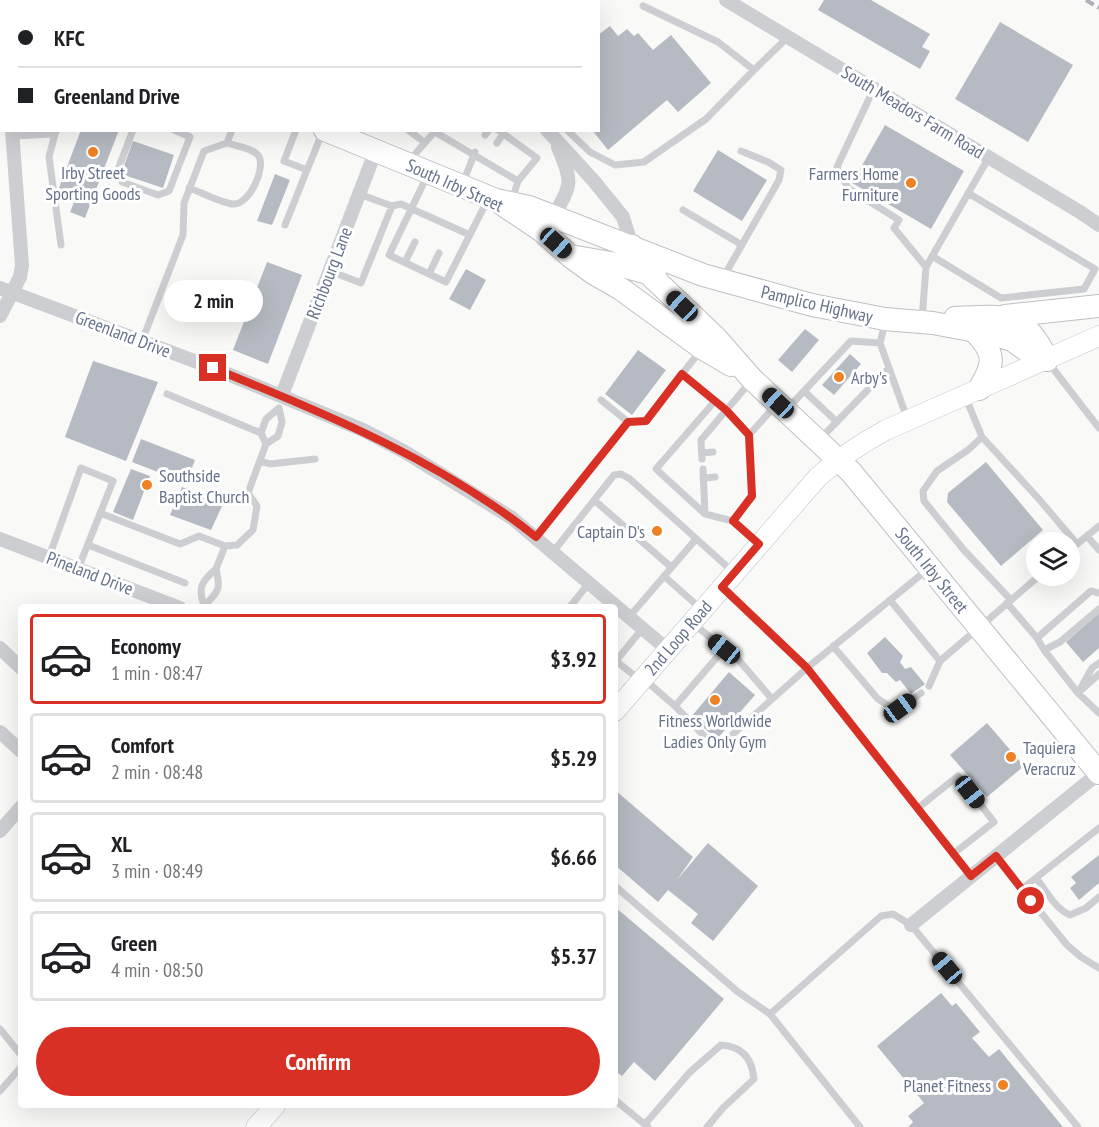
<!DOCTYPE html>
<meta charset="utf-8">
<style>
body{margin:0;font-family:"PT Sans Narrow",sans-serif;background:#f2f2f2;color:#202124;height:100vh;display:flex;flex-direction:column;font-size:22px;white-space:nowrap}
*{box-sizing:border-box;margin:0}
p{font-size:20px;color:#757577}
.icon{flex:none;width:33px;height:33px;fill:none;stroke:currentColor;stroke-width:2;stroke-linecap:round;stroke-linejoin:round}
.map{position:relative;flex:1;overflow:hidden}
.side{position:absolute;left:18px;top:604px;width:600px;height:504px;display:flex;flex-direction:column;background:#fff;border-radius:6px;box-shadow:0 6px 24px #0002}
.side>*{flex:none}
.top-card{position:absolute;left:0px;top:0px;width:600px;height:132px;box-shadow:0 6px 24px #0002;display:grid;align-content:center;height:132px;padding:0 18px;background:#fff}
.fabs{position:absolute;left:1026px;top:532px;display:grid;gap:12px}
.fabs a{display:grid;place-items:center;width:54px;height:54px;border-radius:50%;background:#fff;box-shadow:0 6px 24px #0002;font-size:30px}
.end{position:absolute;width:27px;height:27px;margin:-14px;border:8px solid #d93025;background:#fff;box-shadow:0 0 0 3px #fff}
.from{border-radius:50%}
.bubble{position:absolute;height:42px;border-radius:21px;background:#fff;box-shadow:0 6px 24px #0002;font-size:20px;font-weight:800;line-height:42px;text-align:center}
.car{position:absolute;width:18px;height:36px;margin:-18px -9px;border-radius:8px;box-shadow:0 0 4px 2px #0007;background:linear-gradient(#222 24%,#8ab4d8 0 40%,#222 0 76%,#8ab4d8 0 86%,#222 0)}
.top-card b{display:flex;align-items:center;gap:21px;height:57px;font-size:22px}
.top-card b+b{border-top:2px solid #e0e0e0}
.top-card i{width:15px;height:15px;background:#202124}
ul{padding:10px 0 0;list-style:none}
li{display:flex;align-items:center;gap:18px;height:90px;margin:0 12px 9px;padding:0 6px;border:3px solid #e0e0e0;border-radius:6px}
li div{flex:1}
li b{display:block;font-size:22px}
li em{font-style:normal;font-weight:800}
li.selected{border-color:#d93025}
li>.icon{width:54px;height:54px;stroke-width:1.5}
.cta{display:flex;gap:12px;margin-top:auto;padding:12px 18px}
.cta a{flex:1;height:69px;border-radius:36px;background:#d93025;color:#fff;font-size:24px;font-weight:800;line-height:69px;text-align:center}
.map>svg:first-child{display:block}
.building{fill:#b6bbc3}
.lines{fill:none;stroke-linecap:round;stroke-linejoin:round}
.secondary-casing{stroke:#bdc0c7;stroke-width:21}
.primary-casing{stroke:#bec0c5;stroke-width:24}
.lane{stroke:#ccced2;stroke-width:7}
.street{stroke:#ccced2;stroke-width:14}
.secondary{stroke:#fff;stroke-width:20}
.primary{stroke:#fff;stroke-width:22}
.rail{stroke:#adb0b8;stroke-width:4;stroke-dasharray:9 4.5;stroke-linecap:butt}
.route{stroke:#d93025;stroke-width:8}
.poi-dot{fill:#ee8122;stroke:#fff;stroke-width:2}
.labels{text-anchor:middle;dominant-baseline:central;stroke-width:6;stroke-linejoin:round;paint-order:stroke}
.street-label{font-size:18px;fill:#66728a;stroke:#fff}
.poi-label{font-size:18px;fill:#66728a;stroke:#fff;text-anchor:end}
</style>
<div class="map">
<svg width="1099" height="1127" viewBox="0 0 1099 1127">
<rect width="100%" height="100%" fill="#f9f9f7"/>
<path class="building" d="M824,0H871L930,34L922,47L930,51L920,69L818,10Z
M1000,22L1073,65L1028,142L955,99Z
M610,26L618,36L627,29L634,36L638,33L653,50L671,35L711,83L678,112L667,100L608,150L592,130H598V35Z
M885,125L964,171L931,229L852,183Z
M81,130H119L85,218L70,212L77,195L59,188Z
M133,141L174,155L163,188L121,174Z
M718,150L767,180L742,221L693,191Z
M275,174L290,180L272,225L257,221Z
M267,262L302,275L268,364L233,350Z
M466,269L486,280L470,310L449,299Z
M805,329L819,340L792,372L778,360Z
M638,350L666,370L632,415L605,394Z
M850,354L861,364L834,395L822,385Z
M93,361L158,382L126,461L65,437Z
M141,439L195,460L186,483L132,462Z
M986,462L1043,530L1001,566L947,502L948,493Z
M131,469L150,476L133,520L113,512Z
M182,487L223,504L211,530L170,515Z
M1099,613V648L1083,662L1066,642Z
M885,637L903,656L900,662L905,669L911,667L925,684L911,694L900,680L896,682L887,673H882L867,653Z
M729,672L755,695L717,739L691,717Z
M987,723L1024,766L987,797L950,755Z
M615,790L693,857L677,880L708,843L758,886L713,941L691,923L698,914L668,890L658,902L615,865Z
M1099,855V883L1079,900L1070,888L1076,883L1071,877Z
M615,907L724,999L655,1081L634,1062L622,1076L615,1071Z
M941,993L952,1006L956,1003L980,1032L972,1038L989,1057L999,1049L1063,1127H908L913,1122L908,1116L924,1103L877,1046Z"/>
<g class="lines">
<defs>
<path id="secondary" d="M615,711L818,477C839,458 860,444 886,430L1099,336
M256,1127L275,1106"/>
<path id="primary" d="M0,7L2,8
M325,130L496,200L542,231L570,256L593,273L621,289L702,348L731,365
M496,200L529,207L703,275L812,305L885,319L933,323L992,334L1012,340L1029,352L1047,360
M632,246L648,273L716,338L752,379L851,472L1099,773
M576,257L611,263L655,275
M1005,316L1099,306
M955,318C1002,316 1025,310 1047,360
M974,331C996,353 995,364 979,389"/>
</defs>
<use href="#secondary" class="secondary-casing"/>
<use href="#primary" class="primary-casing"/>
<path class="lane" d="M189,0V2
M245,0L246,2
M273,0L277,2
M484,0L486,2
M28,2V0
M142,2L143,0
M213,2V0
M258,2L260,0
M378,2L379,0
M754,70L788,37
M874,88L837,167L848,188L899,220L894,228L926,267
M133,130L117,172L122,182L158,195L169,191L190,137L174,130
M296,130L284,161L307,170L323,131
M408,130L424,142
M498,130L537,158L518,181L512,200
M567,130L590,152L615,165L644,162L706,119L754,70L718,42L643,6
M435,132L518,181
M55,134L49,157L61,245
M485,135L489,130
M12,136L55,134L56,132
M497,143L503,134
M410,160L436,130
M428,174L389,255L446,282L487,201
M463,183L475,152
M189,188C201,192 223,204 234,204C250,204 267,166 258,155C252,148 236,146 227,143
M359,194L392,206L401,204L470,235
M683,210L742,245
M285,225L307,170
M932,256L1001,298L1084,289L1095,269L968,193
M405,262L415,242
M330,271L361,283L392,206
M429,274L439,253
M724,276L779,180L781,170L768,162L741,151
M922,320L926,267L989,157
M885,323L880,343L907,418
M142,341L183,235L184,203L204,151L227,143L232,130
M701,350L682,374L726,410L749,435L752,496L733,521
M1048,362L1099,428
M804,391L837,422
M167,394L261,433
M965,396L982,437L968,450L937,471L923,491L924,501L963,549L1011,600
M789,407L851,341L880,343
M628,422L646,421L682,374
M749,435L775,406
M982,437L1038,498L1077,544
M820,439L889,368
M702,453L713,452
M702,459L701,440L751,381
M260,461L270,464L315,459
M703,469L705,514L733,521L757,543
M703,478L715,477
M594,500L671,567
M100,513L180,544L199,536L225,546L237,545L253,530L257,506L248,493L266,444L278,436L282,422L279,408L266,419L261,433L266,444
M705,514L656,469L715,401
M1087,536L1099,550
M536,537L628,422L601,400
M88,545L185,583
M1070,550L1099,526
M553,552L614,475L621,474L630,479L732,571
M49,557L81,468L113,481L78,569
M216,569L225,546
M664,576L700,608
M724,589L807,668L971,876
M890,600L940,661
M1007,603L1037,638L1091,591L1099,593
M203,608C216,591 222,594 216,569C203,580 197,587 204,605
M569,608L589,583
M629,617L696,539
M1037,638L1044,650L1078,693L1099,674
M833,646L878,699L889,706L900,708L921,693
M724,649L737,658L772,699
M1044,650L1060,642L1099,609
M616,661L640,680
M615,662L643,628
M1099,663L1092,668L1078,693L1099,713
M645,680L675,706L724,649L694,624
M929,686L940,661L1039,576
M675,706L710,742L716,745L723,743L807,668L928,569
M918,808L958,776L994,822L953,854
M996,857L1067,945L1081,957L1099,968
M1036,878C1046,890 1055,909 1070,915L1086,908L1099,897
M615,886L738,992L770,1014
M1022,889L1099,828
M0,1029L21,1055
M0,1091L21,1067
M615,1100L648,1127
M645,1124L690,1072L721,1045C742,1046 752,1058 754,1079L723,1108L707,1127
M860,1127L770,1014L881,916L893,914L911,925L1078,1127"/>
<path class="street" d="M433,0L434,2
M726,0L1080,212L1099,225
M547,130L593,180L623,217L632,246
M554,216C573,181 572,183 558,147
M0,288L213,368L363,430L405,452L512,518L668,650
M0,316L20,277L22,265L12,130
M282,395L376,150
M0,539L180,608
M0,648L21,668
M0,732L21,751
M0,831L21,807
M911,925L1099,773"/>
<use href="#secondary" class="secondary"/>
<use href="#primary" class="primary"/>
<path class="rail" d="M1086,0L1099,8"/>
</g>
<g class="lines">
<path class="route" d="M213,368C326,414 440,460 536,537L628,422L646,421L682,374L726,410L749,435L752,496L733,521L759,544L722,587L807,668L971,876L996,856L1031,901"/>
</g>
<g class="poi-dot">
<circle cx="93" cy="152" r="6"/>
<circle cx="911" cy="183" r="6"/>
<circle cx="839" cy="377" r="6"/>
<circle cx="147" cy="485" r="6"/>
<circle cx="657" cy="531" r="6"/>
<circle cx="715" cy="700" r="6"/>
<circle cx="1011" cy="757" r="6"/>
<circle cx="1003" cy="1085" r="6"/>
</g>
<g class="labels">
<g class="street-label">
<text transform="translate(913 112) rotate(31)">South Meadors Farm Road</text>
<text transform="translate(455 185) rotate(24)">South Irby Street</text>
<text transform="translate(329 273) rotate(-69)">Richbourg Lane</text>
<text transform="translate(817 304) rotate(13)">Pamplico Highway</text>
<text transform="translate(123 334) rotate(21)">Greenland Drive</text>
<text transform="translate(932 570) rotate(51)">South Irby Street</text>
<text transform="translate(90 573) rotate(21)">Pineland Drive</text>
<text transform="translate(678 638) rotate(-49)">2nd Loop Road</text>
</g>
<g class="poi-label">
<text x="93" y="172" text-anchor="middle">Irby Street<tspan x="93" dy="21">Sporting Goods</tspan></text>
<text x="899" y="173">Farmers Home<tspan x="899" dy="21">Furniture</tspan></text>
<text x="851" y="377" text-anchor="start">Arby's</text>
<text x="159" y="475" text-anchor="start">Southside<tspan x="159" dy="21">Baptist Church</tspan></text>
<text x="645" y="531">Captain D's</text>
<text x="715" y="720" text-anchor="middle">Fitness Worldwide<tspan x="715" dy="21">Ladies Only Gym</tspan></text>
<text x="1023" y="747" text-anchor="start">Taquiera<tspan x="1023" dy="21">Veracruz</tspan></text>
<text x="991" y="1085">Planet Fitness</text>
</g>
</g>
</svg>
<div class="fabs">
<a><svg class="icon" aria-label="layers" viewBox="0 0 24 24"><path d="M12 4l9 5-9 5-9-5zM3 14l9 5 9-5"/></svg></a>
</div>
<i class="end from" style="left:1031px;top:901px"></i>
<i class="end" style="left:213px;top:368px"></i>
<div class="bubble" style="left:164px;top:280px;width:99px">2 min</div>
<i class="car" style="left:556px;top:243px;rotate:132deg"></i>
<i class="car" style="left:682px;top:306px;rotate:313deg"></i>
<i class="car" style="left:778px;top:403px;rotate:313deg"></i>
<i class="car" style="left:724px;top:649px;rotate:309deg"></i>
<i class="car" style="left:900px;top:708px;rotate:54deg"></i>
<i class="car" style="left:970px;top:792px;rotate:142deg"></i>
<i class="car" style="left:947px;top:968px;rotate:320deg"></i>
<div class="top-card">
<b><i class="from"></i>KFC</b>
<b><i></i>Greenland Drive</b>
</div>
<section class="side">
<ul>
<li class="selected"><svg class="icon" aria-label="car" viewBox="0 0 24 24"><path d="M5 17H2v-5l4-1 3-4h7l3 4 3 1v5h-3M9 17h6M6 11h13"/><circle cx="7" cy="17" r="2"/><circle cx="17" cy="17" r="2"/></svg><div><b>Economy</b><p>1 min · 08:47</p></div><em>$3.92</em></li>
<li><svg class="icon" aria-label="car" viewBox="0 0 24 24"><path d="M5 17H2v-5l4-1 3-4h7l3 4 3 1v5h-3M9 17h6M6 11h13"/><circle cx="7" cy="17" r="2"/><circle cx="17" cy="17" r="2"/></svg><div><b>Comfort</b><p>2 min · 08:48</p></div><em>$5.29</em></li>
<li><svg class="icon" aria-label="car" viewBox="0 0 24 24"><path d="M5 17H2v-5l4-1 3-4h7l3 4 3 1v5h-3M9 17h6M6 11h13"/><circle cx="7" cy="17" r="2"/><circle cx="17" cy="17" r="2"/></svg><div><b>XL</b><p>3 min · 08:49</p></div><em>$6.66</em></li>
<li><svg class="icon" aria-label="car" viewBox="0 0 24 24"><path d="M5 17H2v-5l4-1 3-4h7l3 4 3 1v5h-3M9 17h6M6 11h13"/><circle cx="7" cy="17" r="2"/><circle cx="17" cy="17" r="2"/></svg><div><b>Green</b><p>4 min · 08:50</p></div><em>$5.37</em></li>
</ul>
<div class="cta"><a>Confirm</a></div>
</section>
</div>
